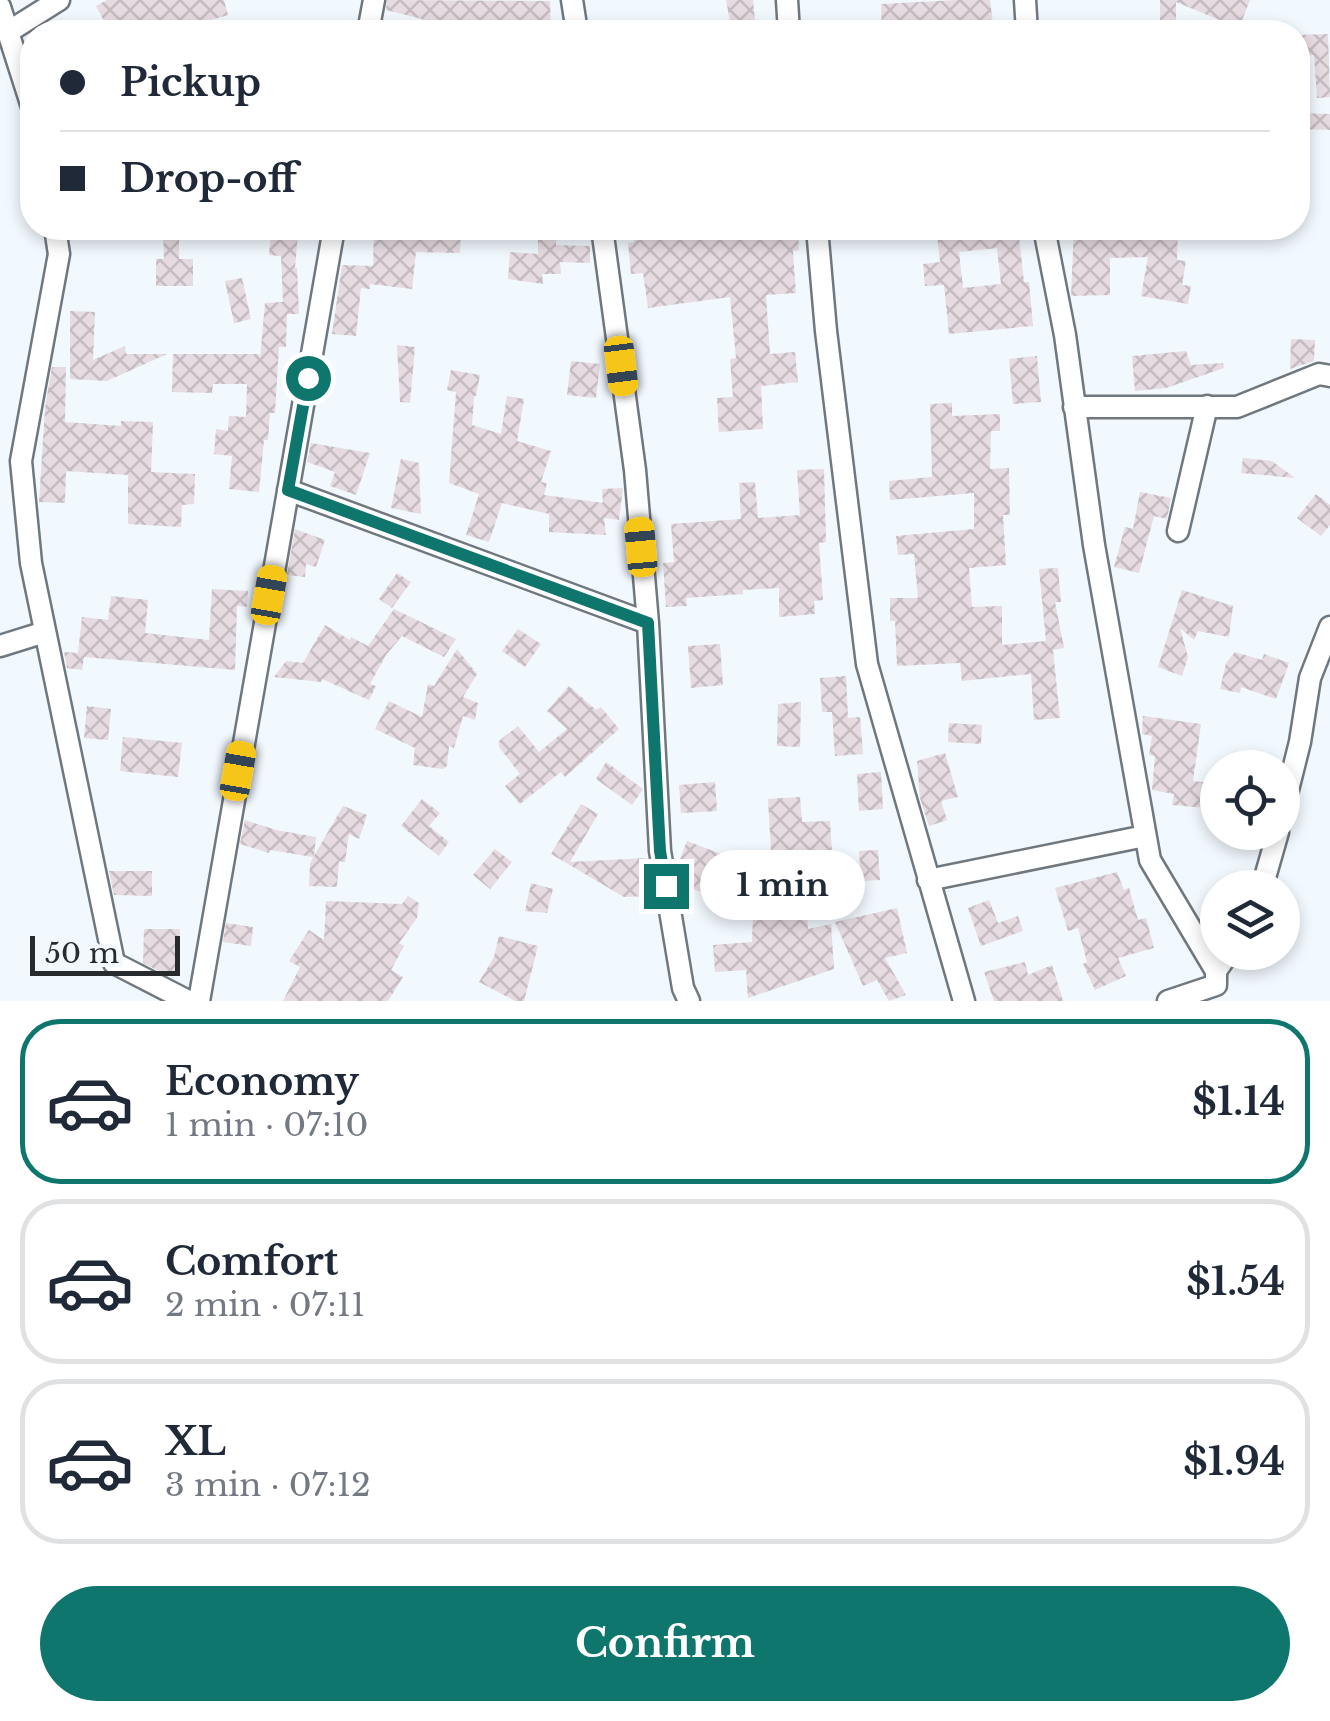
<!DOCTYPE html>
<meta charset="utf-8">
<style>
body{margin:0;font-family:"Libre Baskerville",serif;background:#f6f6f7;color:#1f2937;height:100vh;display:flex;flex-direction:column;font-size:38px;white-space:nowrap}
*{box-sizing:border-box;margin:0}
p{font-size:32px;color:#747a83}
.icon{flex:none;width:55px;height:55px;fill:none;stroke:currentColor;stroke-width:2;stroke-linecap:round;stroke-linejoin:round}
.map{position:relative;height:1001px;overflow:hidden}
.sheet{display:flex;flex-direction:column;background:#fff;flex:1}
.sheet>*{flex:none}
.banner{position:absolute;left:20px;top:20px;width:1290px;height:220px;border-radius:40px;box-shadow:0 5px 15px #0003;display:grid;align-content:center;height:220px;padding:0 40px;background:#fff}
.controls{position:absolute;left:1200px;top:750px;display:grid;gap:20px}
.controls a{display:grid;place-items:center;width:100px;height:100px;border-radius:50%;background:#fff;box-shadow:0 5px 15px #0003;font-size:50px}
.scale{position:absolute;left:30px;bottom:25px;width:150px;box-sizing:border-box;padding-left:10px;border:5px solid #282b2e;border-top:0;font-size:28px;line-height:35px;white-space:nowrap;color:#282b2e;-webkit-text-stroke:8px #f1f8fe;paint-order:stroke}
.end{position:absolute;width:45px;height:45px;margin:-22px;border:12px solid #0f766e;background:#fff;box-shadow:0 0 0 5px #fff}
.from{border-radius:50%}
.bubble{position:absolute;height:70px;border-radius:35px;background:#fff;box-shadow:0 5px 15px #0003;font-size:32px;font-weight:700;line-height:70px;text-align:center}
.car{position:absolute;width:30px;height:60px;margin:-30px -15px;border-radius:12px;box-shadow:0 0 8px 2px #0007;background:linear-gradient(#f5c518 24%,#345 0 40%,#f5c518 0 76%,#345 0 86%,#f5c518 0)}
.banner b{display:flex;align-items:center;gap:35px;height:95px;font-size:38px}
.banner b+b{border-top:2px solid #e0e1e3}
.banner i{width:25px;height:25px;background:#1f2937}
ul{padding:18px 0 0;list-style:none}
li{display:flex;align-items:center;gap:30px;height:165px;margin:0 20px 15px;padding:0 20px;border:5px solid #e0e1e3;border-radius:40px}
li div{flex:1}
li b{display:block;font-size:38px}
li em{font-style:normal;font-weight:700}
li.selected{border-color:#0f766e}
li>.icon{width:90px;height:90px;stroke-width:1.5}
.primary-button{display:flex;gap:20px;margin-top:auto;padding:20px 40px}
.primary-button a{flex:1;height:115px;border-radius:60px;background:#0f766e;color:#fff;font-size:40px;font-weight:700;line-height:115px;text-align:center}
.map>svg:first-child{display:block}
.building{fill:url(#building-cross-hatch);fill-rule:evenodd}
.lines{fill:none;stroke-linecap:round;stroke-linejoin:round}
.minor-casing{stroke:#70787f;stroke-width:25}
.minor{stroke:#fff;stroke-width:20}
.route{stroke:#0f766e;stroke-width:12}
</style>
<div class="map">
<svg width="1330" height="1001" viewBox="0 0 1330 1001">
<defs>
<pattern id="building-cross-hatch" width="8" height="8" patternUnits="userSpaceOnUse" patternTransform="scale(2.5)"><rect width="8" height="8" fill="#e6dbe1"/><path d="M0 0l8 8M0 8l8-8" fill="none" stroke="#c5bcc1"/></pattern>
</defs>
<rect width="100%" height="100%" fill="#f1f8fe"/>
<path class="building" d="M107,0H224L228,15L183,28L186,32H110L96,6Z
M387,0L550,1L551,32L422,31V19L386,10Z
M726,0H753L756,32H732Z
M957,0H990L994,32H882L881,4Z
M1160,0H1250L1239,28L1176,2V24H1160Z
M1328,34L1330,97L1317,98L1314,55L1298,56V35Z
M1298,113L1330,114V130L1298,129Z
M163,228H179V259H193V286H156V259H164Z
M374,228H461L460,253L416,252L412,289L370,284V289L361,288L356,336L332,334L342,265L373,266Z
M538,228H556V245L590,246V263L560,262L561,274H542L543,284L508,279L510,252L538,254Z
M633,228H660V239L761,231V228H798L799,250L793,251L796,293L766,295L770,354L795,352L798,382L761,386L763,429L719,432L717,398L733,397L730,359L736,358L730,297L648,308L643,273L631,274L628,243L634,242Z
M950,228H1018L1024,282H1029L1033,326L949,334L944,285L925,286L923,264L940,262L937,235L951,234ZM997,248L1001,284L963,288L959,252Z
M1074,228H1178L1177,260L1186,261L1182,285L1191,286L1188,304L1141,296L1148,257L1110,258V295L1071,296Z
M271,232L298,234L295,268H297L299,314H287L286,347H279L275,413H270L268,440H264L259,492L229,489L232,456L214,454L216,429L228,431L229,416L246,417L247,384H213L212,393L172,392L173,354H259L260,359L265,303L283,302L281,256L269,255Z
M242,278L251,319L234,323L225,281Z
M70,311L95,312L93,360L125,346L126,354H167L107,381L70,379Z
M1291,339L1315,340L1314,361L1290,369Z
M397,345L415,347L410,403L400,402Z
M1186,351L1191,365L1223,363L1224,368L1166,388L1135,391L1132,356Z
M1037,356L1041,402L1013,404L1009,359Z
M571,361L600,364L596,398L567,395Z
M52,367H66L65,422L121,426V421L153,422L151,472L195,474L194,504L182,505L181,527L128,524V475L66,471L65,503L39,502L45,408Z
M451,370L480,375L476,396H474L472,425L501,434L507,396L524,399L517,441L551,451L541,482L547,483L544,495L603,503L602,489L623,488L619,520L604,518L606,535L549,532V514L502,503L489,542L466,535L479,494L449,483L456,392L447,390Z
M952,403V416L1000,414V431H991L990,469L1009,468L1010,515H1003L1006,565L969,568L972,607L1002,606V645L1046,641L1039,569L1058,568L1061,602H1055L1064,648L1053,650L1060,718L1034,720L1031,674L962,681L960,663L897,666L895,621H890V598H918L914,554L898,555L896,536L974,529V493L890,500L889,481L932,477L930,404Z
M311,443L370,453L356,495L330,486L335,472L307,462Z
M1243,458L1272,461L1295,478L1241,473Z
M401,459L419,463L421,514L391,508Z
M824,469L826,542L819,543L823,600L814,601L815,614L779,617V588L743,590V594L686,598L687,606L666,607L663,563L674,562L671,524L741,519L739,483L755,482L758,518L800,515L797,470Z
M1140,492L1171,498L1167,519L1154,516L1139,573L1114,567L1125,527L1133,529Z
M1316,494L1330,505V525L1321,536L1297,518Z
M295,529L325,540L316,567L306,564L305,577L287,575Z
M397,573L411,582L392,608L379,599Z
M212,589L248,591L247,607L237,606L235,670L84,657L82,670L67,668L64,652L78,653L82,617L108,620L111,596L148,600L145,633L209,640Z
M1182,590L1233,606L1229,637L1198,631L1194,640L1180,628L1188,657L1182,676L1158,667Z
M394,609L456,639L444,657L402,636L386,655L370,684L376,686L369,700L322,679L321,682L274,677L286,661L303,663L325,625L350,640L351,637L368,646Z
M518,629L541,644L525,667L502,651Z
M720,644L723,685L691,688L688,646Z
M457,649L477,674L463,697L478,703L475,720L463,716L454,748L449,746L447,766L443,769L413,765L415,748L375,729L389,701L422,717L428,684L434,686Z
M1235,652L1262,660L1264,654L1289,663L1276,699L1241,687L1240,693L1220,689L1226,663Z
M846,676L848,718L860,717L863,754L835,756L832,712H822L820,678Z
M569,686L596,710L601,707L619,729L565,777L561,772L520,804L505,786L520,774L499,747V741L518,726L539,752L567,729L547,711Z
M801,702L800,747L777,746L778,704Z
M87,706L111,709L108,740L84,738Z
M1143,716L1201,724L1193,781L1218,784V809L1172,805L1174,794L1152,790L1155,756L1149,755L1152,736L1142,734Z
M949,723L982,725L981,744L948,742Z
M123,737L182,743L178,777L120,771Z
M945,753L958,797L941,801L947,820L929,826L920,798L917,761Z
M606,762L643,789L632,805L596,779Z
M881,772L883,809L859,811L857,774Z
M715,782L717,811L681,813L679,785Z
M800,797L802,822L830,821L832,852L809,854V866L803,867L808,929L831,924L834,969L748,998L746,970L715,972L713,945L752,942L753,914L780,915L776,868L772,869L768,799Z
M422,799L440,813L429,826L449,842L439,856L401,826Z
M581,804L598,814L570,862L647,858L651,896L624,897L551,854Z
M343,806L367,815L359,839L349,834L345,862L339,861L337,887L309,886L310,864L313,857L270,850L269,853L240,844L245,820L276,830L316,837L314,856Z
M687,841L745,863L730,903L680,884L677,867Z
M495,849L512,862L490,889L473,875Z
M878,850L880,880L861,881L859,851Z
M109,871H152V896L114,895Z
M1117,872L1124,890L1129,888L1138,920L1146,918L1154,948L1118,958L1126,976L1095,990L1083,964L1087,962L1078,928L1068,931L1055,888Z
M531,883L553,889L547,913L525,911Z
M408,896L419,903L417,918L399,943L404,946L391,970L403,977L388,1001H283L300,967L289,961L309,930L324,940L326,901L402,904Z
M989,900L998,923L1018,916L1023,931L981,946L968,908Z
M897,908L907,953L885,958L906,995L889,1001L877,980L863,986L835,922Z
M226,923L253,927L251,946L223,942Z
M144,929H180L179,973H163L143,963Z
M499,936L538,946L524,1001H515L479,982L494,957Z
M1025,962L1028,975L1052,965L1063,1001H994L984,972Z"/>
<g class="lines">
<defs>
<path id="minor" d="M572,0L577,32
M787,0L789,32
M1025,0L1027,32
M0,7L32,107
M8,32L59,0
M368,32L374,0
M55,228L59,254L21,461L31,563L114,963L188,1001
M602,228L635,470L648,623L660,851L683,988L689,1001
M817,228L826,331L867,664L964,1001
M1044,228L1065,335L1094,545L1150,860L1216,971
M1074,407H1237L1319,374L1330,376
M288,490L648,623
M1178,531L1207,406
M0,646L45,632
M1282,814L1300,742L1310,678L1330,627
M928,880L1145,836
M1262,888L1278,832
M199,1001L334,228
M1168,1001L1216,985V971L1229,952"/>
</defs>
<use href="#minor" class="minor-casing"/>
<use href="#minor" class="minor"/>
</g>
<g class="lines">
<path class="route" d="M308,378L288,490L648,623L660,851L666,886"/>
</g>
</svg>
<div class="controls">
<a><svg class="icon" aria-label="locate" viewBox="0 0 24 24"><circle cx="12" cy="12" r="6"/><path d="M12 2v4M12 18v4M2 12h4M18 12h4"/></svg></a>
<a><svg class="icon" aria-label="layers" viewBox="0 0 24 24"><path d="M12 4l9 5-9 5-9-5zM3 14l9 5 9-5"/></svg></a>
</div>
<div class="scale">50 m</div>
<i class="end from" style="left:308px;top:378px"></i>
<i class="end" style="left:666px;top:886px"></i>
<div class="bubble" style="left:700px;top:850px;width:165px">1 min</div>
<i class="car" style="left:621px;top:366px;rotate:173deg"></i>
<i class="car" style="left:641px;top:547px;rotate:355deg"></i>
<i class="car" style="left:269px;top:595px;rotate:10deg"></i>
<i class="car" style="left:238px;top:771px;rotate:10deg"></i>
<div class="banner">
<b><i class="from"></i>Pickup</b>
<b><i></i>Drop-off</b>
</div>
</div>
<section class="sheet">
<ul>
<li class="selected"><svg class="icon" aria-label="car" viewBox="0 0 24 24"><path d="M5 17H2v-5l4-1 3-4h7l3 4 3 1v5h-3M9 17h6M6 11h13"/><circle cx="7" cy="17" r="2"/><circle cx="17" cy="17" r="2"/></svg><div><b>Economy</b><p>1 min · 07:10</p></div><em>$1.14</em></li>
<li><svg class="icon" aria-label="car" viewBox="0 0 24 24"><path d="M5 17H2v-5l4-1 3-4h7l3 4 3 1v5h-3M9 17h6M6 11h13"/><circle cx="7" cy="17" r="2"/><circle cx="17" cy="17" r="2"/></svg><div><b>Comfort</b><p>2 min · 07:11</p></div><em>$1.54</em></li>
<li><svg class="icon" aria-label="car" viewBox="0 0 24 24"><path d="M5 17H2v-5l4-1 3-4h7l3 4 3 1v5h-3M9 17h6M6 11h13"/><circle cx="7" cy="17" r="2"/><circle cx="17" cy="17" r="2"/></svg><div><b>XL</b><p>3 min · 07:12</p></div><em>$1.94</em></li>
</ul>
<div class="primary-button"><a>Confirm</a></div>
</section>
